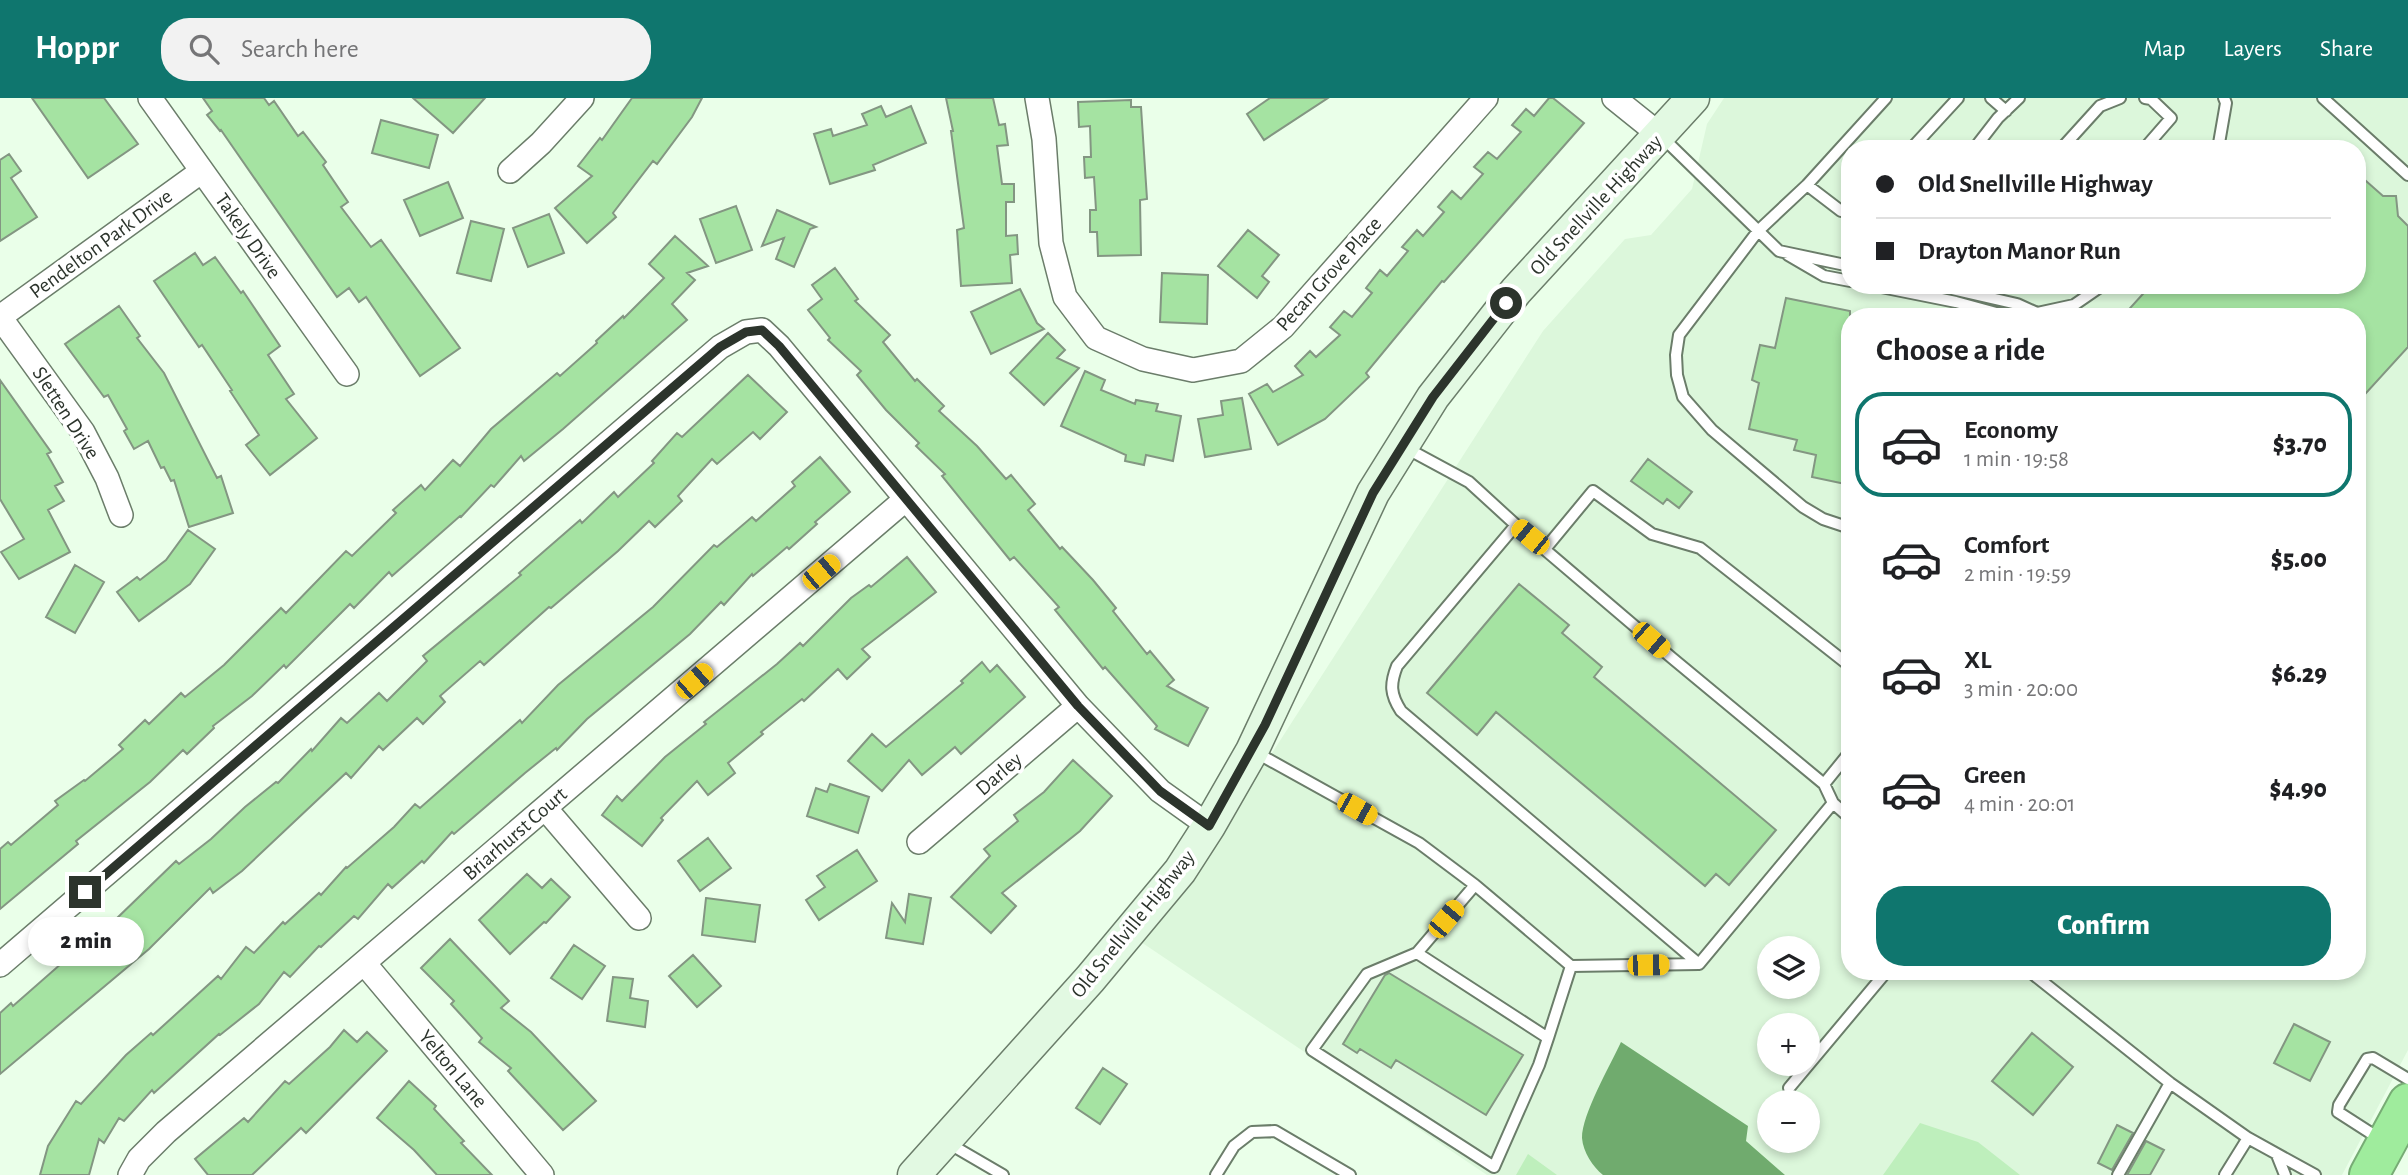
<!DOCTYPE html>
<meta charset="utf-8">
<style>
body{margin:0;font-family:"Alegreya Sans",sans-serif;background:#f2f2f2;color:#202124;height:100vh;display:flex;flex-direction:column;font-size:26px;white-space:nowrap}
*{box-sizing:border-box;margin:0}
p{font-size:23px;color:#757577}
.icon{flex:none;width:38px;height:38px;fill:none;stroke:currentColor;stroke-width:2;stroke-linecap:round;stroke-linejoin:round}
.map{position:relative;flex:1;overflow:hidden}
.side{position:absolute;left:1841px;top:210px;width:525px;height:672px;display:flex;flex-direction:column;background:#fff;border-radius:28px;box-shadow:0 4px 10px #0003}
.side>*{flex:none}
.banner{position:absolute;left:1841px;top:42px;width:525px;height:154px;border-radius:28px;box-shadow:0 4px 10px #0003;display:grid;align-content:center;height:154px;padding:0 35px;background:#fff}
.controls{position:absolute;left:1757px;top:838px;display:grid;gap:14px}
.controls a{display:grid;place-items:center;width:63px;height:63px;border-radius:50%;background:#fff;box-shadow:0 4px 10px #0003;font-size:35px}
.end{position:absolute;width:32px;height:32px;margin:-16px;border:9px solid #2c342c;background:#fff;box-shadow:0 0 0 4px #fff}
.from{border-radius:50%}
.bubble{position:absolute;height:49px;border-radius:24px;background:#fff;box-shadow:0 4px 10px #0003;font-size:23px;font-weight:800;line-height:49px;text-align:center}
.car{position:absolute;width:21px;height:42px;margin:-21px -10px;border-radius:9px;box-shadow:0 0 5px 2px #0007;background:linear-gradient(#f5c518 24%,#345 0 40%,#f5c518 0 76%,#345 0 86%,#f5c518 0)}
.banner b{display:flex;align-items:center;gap:24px;height:66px;font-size:26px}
.banner b+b{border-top:2px solid #e0e0e0}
.banner i{width:18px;height:18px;background:#202124}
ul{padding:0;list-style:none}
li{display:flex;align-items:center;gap:21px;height:105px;margin:0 14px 10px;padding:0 21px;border:4px solid transparent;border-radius:28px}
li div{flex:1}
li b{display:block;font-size:26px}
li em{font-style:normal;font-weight:800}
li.current{border-color:#0f766e}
li>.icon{width:63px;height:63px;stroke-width:1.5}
h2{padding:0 35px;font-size:32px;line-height:84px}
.button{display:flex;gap:14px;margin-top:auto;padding:14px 35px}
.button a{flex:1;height:80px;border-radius:28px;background:#0f766e;color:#fff;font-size:28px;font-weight:800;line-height:80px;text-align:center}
header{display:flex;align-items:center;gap:42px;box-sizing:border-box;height:98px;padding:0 35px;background:#0f766e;color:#fff}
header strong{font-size:33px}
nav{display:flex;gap:38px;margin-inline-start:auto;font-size:24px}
.search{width:490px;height:63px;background:#f2f2f2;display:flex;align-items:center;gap:18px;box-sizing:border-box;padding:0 24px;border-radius:28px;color:#757577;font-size:26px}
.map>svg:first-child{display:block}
.built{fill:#dcf7db;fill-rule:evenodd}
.green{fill:#beefbc}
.water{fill:#70ab6e}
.building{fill:#a5e3a2;stroke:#839682;stroke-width:2}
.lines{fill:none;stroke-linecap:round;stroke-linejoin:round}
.lane-casing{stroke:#6b7d6a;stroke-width:14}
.street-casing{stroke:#6b7d6a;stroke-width:26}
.secondary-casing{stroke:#6b7d6a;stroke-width:35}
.highway-casing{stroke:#77ac75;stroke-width:42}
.lane{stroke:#fff;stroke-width:10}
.street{stroke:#fff;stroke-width:23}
.secondary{stroke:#e2f9e2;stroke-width:32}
.highway{stroke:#9fec9d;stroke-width:38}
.route{stroke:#2c342c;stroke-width:9}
.labels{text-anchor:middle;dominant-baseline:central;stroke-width:7;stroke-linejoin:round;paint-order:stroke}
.street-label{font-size:21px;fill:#2c342c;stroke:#fff}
</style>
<header>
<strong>Hoppr</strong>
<div class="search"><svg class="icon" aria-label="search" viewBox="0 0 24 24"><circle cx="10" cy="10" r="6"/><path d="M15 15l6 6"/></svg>Search here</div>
<nav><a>Map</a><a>Layers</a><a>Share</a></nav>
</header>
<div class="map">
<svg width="2408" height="1077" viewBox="0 0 2408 1077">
<rect width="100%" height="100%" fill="#eaffe9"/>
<path class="built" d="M1724,0H2408V952L2342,1077H1487L1141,844L1215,744L1543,233L1625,141L1651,137L1692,91L1707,26ZM1850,51H2357V187H1850ZM1850,219H2357V873H1850ZM1769,850H1808V889H1769ZM1769,928H1808V966H1769ZM1769,1004H1808V1043H1769Z"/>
<path class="green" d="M1920,1025L1978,1044L2020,1077H1883Z
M1528,1056L1557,1077H1516Z"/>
<path class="water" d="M1621,944L1748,1028L1746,1043L1785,1077H1603C1593,1069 1583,1054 1582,1040C1582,1016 1610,968 1621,944Z"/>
<path class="building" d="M32,0H104L138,46L88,80Z
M203,0H264L269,7L274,3L298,38L303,34L326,64L323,67L348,104L341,109L371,149L381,142L460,250L420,278L366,199L359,204L349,190L337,199L221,32L220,33L207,17L212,13Z
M413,0H485L453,35Z
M632,0H702L692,19L657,66L653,63L613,115L616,119L587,145L555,110L592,78L578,68L600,40L602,42Z
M946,0H993L999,27L1005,26L1008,47L997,48L1002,86H1014V104H1006V138L1017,137L1018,156L1010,157L1012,185L961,188L957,132L964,130L951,33H953Z
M1270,0H1328L1264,42L1247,16Z
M1549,0H1553L1584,25L1444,184L1442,183L1366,275L1369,279L1325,321L1278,347L1249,296L1267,286L1273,294L1303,277L1295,268L1310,253L1316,259L1340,237L1330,229L1344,213L1352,219L1372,195L1366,190L1380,172L1387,178L1408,153L1402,149L1417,132L1423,138L1444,114L1438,109L1452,93L1461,101L1483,76L1474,69L1488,54L1497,61L1521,34L1512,27L1526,11L1534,18Z
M1131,2V9H1141L1147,101L1140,102L1141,157L1098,158L1097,134H1090V112H1096L1094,79L1085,80L1084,59H1091L1090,28L1079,29L1078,4Z
M881,8L886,19L911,8L926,45L873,67L875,72L830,86L814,36L831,31L833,38L867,27L862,16Z
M381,22L438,37L429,70L372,55Z
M9,56L21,73L11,80L37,119L0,143V62Z
M2357,75L2383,98H2396L2398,118L2408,128V249L2357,305V219H2122L2151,187H2357Z
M448,84L463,120L420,138L404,102Z
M736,108L752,152L716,165L700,121Z
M777,112L816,129L810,131L794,169L776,161L784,140L762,148Z
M549,116L564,155L528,169L513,130Z
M471,123L504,131L491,183L457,175Z
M1248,132L1279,157L1262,178L1269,184L1257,200L1218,168Z
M675,138L708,168L687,175L695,182L672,206L687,222L563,331L524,363L521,358L494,389L491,387L461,419L460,418L392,478L389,474L354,510L350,506L286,570L284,567L252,598L213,628L214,630L187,656L183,652L150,684L76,743L78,746L0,811V751L8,744L11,747L58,707L55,703L84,682L85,683L123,651L119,647L145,622L149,626L181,595L185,599L224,567L281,510L286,515L346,453L352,458L396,415L393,412L421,387L425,392L453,362L460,368L491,331L557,275L560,278L597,245L596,243L623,218L624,220L664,180L649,166Z
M195,155L203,167L215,159L241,195L243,193L280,248L268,257L294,296L286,301L317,340L270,377L246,347L259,337L230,293L232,292L202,247L199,249L154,183Z
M835,170L858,201L855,203L890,237L883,244L915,283L917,281L944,308L939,313L977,348L1006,381L1011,377L1035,406L1028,412L1060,451L1062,449L1093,482L1116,510L1113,513L1147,556L1150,553L1174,582L1167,588L1208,610L1188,648L1155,631L1157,628L1105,569L1103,571L1055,512L1059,509L1014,459L1010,462L942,378L945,376L916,348L919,345L886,312L857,277L861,273L828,242L830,240L808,212L822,201L812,187Z
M1162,175L1208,177L1207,226L1160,224Z
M1020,191L1037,225L1044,231L991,256L971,214Z
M1786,200L1850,213V387L1812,379L1816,357L1794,352L1797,342L1749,331L1759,285L1752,282L1760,247L1775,250Z
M119,208L140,238L137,240L164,275L217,380L221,378L233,415L189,429L174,382L171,383L164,369L161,370L148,343L134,351L124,333L127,331L108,297L104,299L65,246Z
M1048,235L1065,252L1057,260L1079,270L1044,307L1010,275Z
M1085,273L1105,282L1101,292L1135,306L1136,302L1158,306L1156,313L1181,318L1173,363L1146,357L1144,367L1125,363L1126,357L1061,328Z
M748,277L787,314L760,341L753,334L717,366L712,361L678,398L682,403L655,429L649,423L618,453L551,510L549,509L484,567L480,563L440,598L445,604L423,626L417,620L383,652L379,648L351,680L346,675L242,773L213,795L210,790L149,851L0,976V915L11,905L13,908L112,821L114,823L176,763L179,766L211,741L245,709L276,684L278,685L311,651L312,653L341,620L347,625L379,595L387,603L427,563L423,558L521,477L519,475L580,422L582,425L614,394L618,399L654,365L652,363L677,335L682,339Z
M0,282L51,354L47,356L63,384L55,388L64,403L48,412L70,454L19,481L1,454L24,441L0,401Z
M1242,300L1251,351L1205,359L1198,321L1223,317L1221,303Z
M820,359L850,394L815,424L817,426L789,451L787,449L753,478L752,476L724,507L721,504L690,536L587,621L557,652L556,650L525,675L454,736L452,734L424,765L422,763L392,790L388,786L358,821L354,818L321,849L319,848L290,879L284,874L259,906L220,937L219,936L154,995L152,992L124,1023L119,1020L104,1045L99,1041L89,1077H40L48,1048L76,1003L81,1006L126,957L151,935L153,937L218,878L221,881L246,849L254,855L283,824L285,826L319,795L321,797L346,769L347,770L394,729L415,706L420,710L520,622L522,625L558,587L653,509L714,447L717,449L752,419L756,423L795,388L792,384Z
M1648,361L1692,394L1679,410L1667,401L1663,406L1631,383Z
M188,432L215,451L190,486L139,523L117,494L137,479L140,482L166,462Z
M907,459L936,494L862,551L870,559L847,581L838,571L804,603L802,601L761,634L763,636L728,665L735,675L708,697L697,683L661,720L663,722L642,748L602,717L617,698L622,703L665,659L706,626L704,624L777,566L800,545L803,548L851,500L869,487L871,489Z
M75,467L104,484L75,535L46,519Z
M1519,486L1569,527L1562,535L1602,569L1594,579L1776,732L1729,787L1716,776L1705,788L1496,614L1477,637L1427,595Z
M982,564L990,574L997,567L1025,599L961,656L955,649L922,677L909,662L882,693L848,663L872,636L886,649L963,585L961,583Z
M1073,662L1112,698L1080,733L1002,795L1016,808L991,835L951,799L990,758L984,751L1018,723L1014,717L1044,694Z
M830,686L869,699L858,735L807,718L816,690L827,694Z
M708,740L731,770L700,793L678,763Z
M857,752L877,783L819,822L806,802L825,789L817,778Z
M527,776L542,790L551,781L570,799L546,825L544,824L510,856L479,822Z
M909,796L931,800L923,846L886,840L892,805L905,824Z
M706,800L760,807L755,844L702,837Z
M450,841L509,903L501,910L531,934L596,1003L563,1032L508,973L511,970L479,944L482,940L451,906L454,903L421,870Z
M574,847L605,868L582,901L551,880Z
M693,857L721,888L697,909L669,878Z
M1389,875L1523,957L1486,1017L1396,962L1391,970L1360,951L1357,955L1343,946L1385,877Z
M613,879L633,881L630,900L648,903L645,929L607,923Z
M2294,926L2330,944L2310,983L2274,965Z
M344,932L357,944L367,934L387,953L306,1035L301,1030L252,1077H208L195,1061L244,1020L248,1024L285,983L289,986L330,949Z
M2032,935L2073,969L2033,1017L1992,983Z
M1103,970L1127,986L1100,1026L1076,1010Z
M409,983L436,1008L434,1011L464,1043L461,1045L492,1077H437L414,1052L377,1020Z
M2117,1027L2133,1035L2112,1072L2098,1065Z
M2146,1043L2164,1052L2150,1077H2127Z"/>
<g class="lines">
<defs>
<path id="lane" d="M1991,0L2006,13
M2323,0L2408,77
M1662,39L1779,153L1850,168
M1911,51L1958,0
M1974,51L1998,20L2019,0
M2061,51L2100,8L2120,0
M2144,51L2171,20L2151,1L2145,0
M2218,51L2226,5L2224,0
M1807,87L1841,113H1850
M1788,157L1824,178L1850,183
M1871,187L1956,204L2011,219
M1934,187L2017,206L2037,215
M2019,219L2074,207L2103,187
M1406,350L1469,384L1516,427L1672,560L1824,686L1833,705L1850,720
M1516,427L1397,568C1390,586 1390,596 1401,613L1699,866L1833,705
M1850,430L1823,421L1803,409L1712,332L1683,299L1677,277L1676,257L1679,237L1758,133L1807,87L1886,0
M1545,451L1593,393L1652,436L1700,450L1850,568
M1255,654L1419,745L1475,787L1571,868L1699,866
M1824,686L1850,654
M1475,787L1417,855L1548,940L1571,868
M1417,855L1367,876L1312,952L1494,1069L1539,967L1548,940
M2029,873L2170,985L2248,1040L2315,1077
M1789,990L1887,873
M2380,1041L2338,1014L2339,1007L2367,961L2373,960L2408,981
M948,1045L1003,1077
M2277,1057L2285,1077
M1216,1077L1234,1048L1252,1034L1275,1033L1350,1077
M2118,1077L2170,985
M2225,1077L2248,1040"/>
<path id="street" d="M150,0L347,276
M1037,0L1044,41L1051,145L1065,199L1096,240L1143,261L1193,272L1241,263L1283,229L1486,0
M1614,0L1660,37
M510,73L541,45L582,0
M0,219L202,73
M0,219L83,334L107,380L121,417
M545,710L639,820
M919,744L1078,608
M364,865L542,1077
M0,867L720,249L746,234L762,232L779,248L1078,608L1160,693L1209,728
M130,1077L139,1061L166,1034L906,401"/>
<path id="secondary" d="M914,1077L1090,881L1180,773L1209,728L1252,653L1373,395L1433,299L1516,193L1693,0"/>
<path id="highway" d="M2369,1077L2408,1005"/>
</defs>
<use href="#lane" class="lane-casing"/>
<use href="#street" class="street-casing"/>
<use href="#secondary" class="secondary-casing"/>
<use href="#highway" class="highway-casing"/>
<use href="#lane" class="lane"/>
<use href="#street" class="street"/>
<use href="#secondary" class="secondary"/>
<use href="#highway" class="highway"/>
</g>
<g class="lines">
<path class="route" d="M85,794L720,249L746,234L762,232L779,248L1078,608L1160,693L1209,728L1265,627L1373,395L1433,299L1506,205"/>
</g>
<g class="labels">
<g class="street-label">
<text transform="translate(1596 107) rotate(-47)">Old Snellville Highway</text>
<text transform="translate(248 138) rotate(55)">Takely Drive</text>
<text transform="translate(101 146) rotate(-36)">Pendelton Park Drive</text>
<text transform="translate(1329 176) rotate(-48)">Pecan Grove Place</text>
<text transform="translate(66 315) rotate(57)">Sletten Drive</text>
<text transform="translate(999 676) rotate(-41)">Darley</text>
<text transform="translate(515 736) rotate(-41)">Briarhurst Court</text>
<text transform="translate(1133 826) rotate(-51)">Old Snellville Highway</text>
<text transform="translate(453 971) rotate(50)">Yelton Lane</text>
</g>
</g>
</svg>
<div class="controls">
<a><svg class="icon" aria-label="layers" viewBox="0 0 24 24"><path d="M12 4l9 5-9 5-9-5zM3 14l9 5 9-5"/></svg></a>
<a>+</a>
<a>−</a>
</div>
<i class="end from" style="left:1506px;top:205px"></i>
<i class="end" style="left:85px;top:794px"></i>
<div class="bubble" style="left:28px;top:819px;width:116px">2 min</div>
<i class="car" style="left:1530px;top:439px;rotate:309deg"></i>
<i class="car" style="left:821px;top:474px;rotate:50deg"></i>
<i class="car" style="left:1651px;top:542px;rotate:131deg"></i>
<i class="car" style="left:694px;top:583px;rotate:49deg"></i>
<i class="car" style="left:1357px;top:711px;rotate:119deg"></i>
<i class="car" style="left:1446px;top:821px;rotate:40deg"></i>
<i class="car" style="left:1648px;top:867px;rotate:89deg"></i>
<div class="banner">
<b><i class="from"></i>Old Snellville Highway</b>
<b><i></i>Drayton Manor Run</b>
</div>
<section class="side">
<h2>Choose a ride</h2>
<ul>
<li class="current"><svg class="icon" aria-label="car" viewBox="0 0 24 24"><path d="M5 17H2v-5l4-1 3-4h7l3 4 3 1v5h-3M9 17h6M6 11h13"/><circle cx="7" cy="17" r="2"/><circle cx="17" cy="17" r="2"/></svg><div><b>Economy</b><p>1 min · 19:58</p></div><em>$3.70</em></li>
<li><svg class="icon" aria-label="car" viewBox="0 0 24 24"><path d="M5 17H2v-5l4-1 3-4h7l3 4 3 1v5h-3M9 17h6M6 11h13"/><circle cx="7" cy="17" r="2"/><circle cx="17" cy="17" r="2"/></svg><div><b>Comfort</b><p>2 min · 19:59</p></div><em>$5.00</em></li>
<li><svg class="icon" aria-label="car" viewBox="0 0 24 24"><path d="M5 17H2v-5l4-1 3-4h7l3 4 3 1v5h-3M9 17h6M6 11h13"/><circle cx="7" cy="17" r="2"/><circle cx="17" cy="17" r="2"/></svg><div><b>XL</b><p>3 min · 20:00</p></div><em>$6.29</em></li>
<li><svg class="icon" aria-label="car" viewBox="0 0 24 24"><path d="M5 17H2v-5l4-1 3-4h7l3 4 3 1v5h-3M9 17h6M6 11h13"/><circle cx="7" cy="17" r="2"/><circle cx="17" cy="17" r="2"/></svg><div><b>Green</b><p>4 min · 20:01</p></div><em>$4.90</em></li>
</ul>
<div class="button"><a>Confirm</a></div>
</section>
</div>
